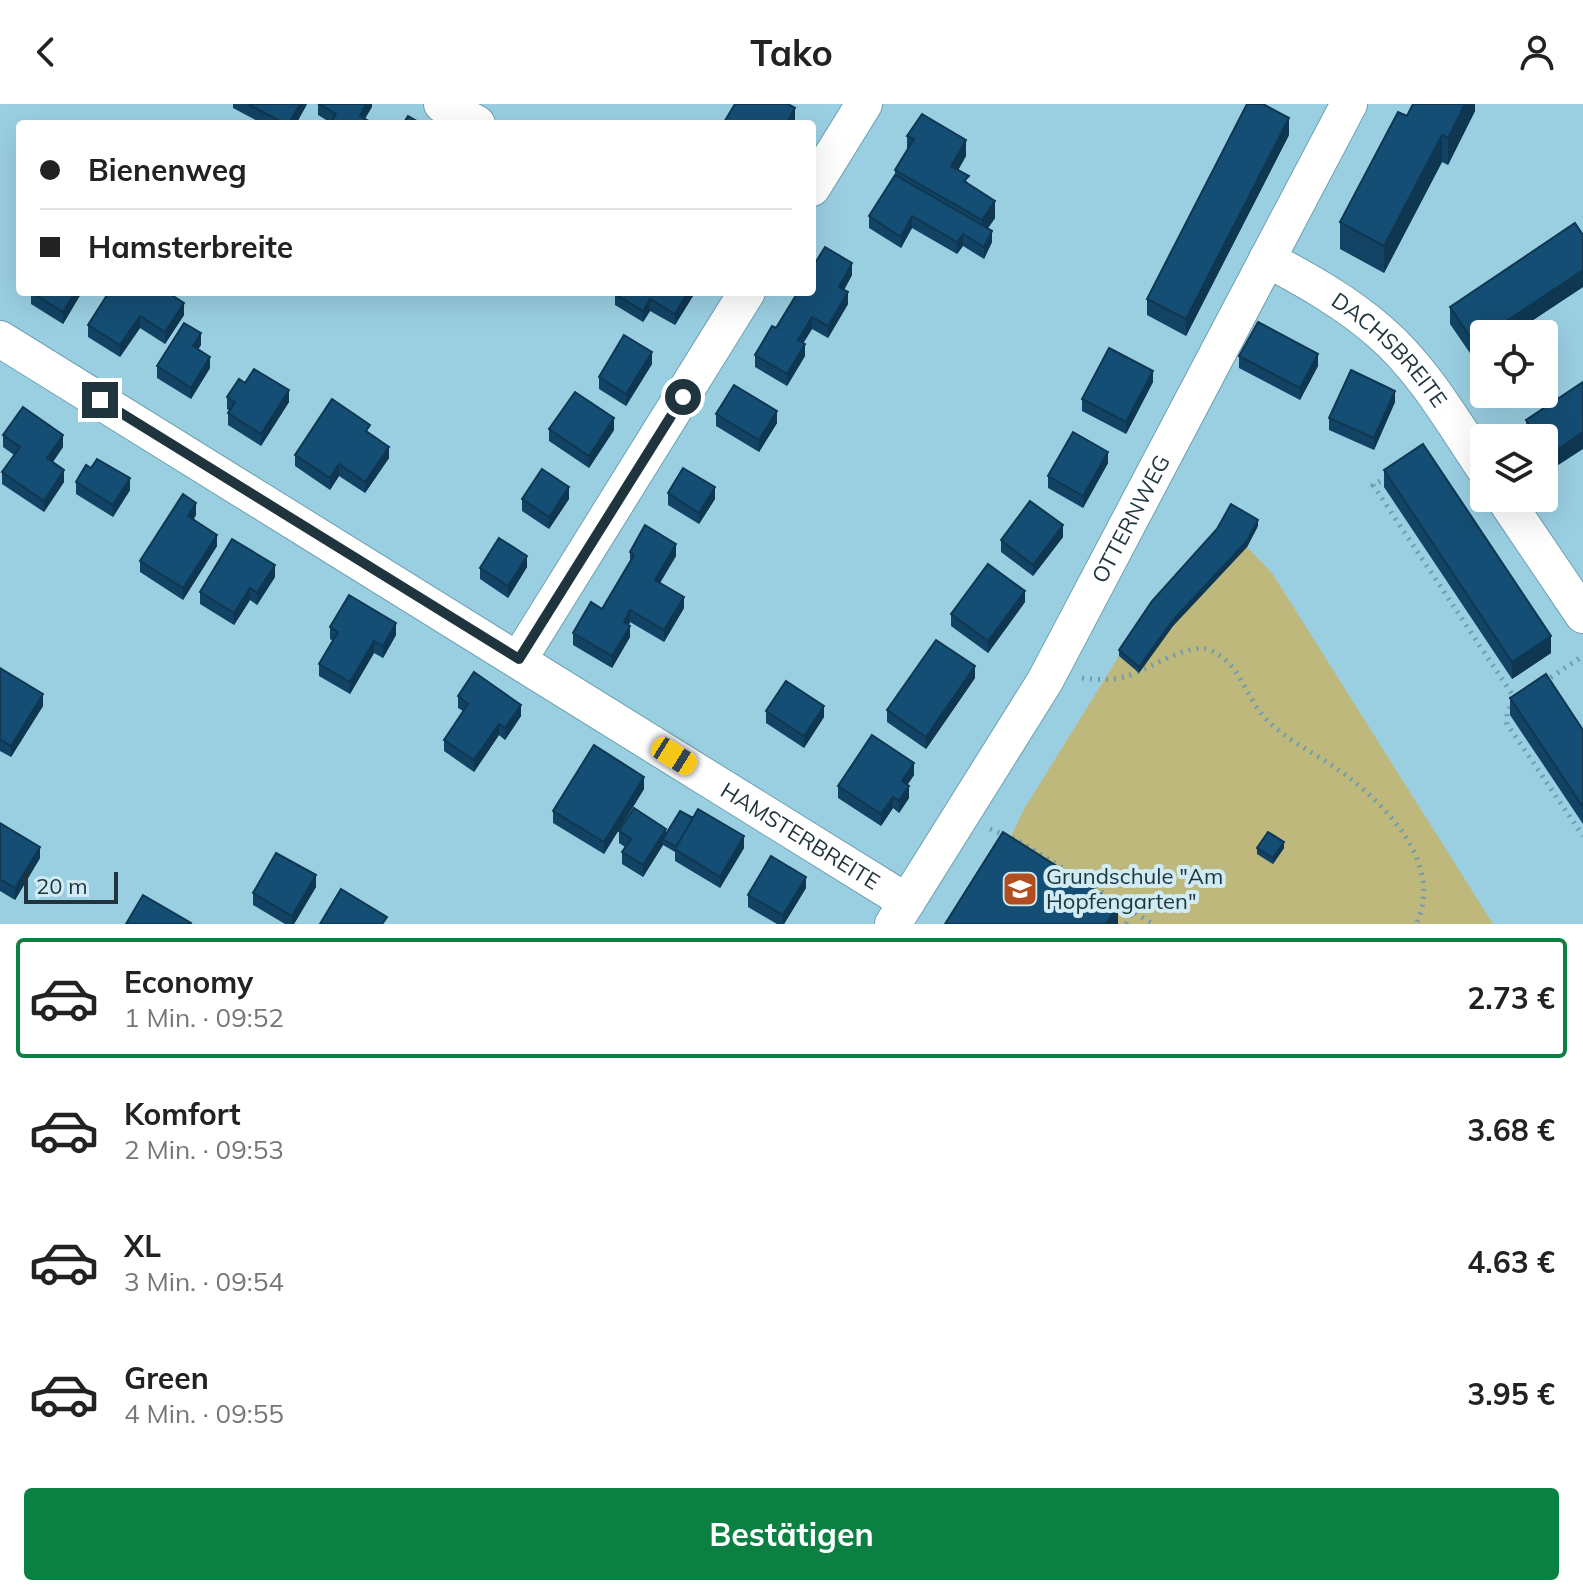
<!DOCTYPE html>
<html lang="de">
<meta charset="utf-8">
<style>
body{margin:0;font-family:Mulish,sans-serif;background:#f6f6f6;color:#222;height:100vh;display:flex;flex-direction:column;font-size:30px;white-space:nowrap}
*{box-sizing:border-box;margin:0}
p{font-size:26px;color:#767676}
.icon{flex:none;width:44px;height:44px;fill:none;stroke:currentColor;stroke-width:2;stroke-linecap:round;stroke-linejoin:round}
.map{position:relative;height:820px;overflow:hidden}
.panel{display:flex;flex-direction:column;background:#fff;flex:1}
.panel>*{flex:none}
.top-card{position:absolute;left:16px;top:16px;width:800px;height:176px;border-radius:8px;box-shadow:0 8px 32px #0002;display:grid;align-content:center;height:176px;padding:0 24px;background:#fff}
.buttons{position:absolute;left:1470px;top:216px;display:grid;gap:16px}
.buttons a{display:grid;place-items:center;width:88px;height:88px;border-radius:8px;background:#fff;box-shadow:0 8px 32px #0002;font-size:40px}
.scale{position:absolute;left:24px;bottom:20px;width:94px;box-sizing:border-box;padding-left:8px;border:4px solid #1f343c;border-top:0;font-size:22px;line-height:28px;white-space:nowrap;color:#1f343c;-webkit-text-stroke:6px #d1ebf4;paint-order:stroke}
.end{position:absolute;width:36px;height:36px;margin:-18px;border:10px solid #1f343c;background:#fff;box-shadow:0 0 0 4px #fff}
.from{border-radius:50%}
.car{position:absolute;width:24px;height:48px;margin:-24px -12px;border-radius:10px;box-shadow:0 0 6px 2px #0007;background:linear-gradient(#f5c518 24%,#345 0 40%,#f5c518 0 76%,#345 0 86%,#f5c518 0)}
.top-card b{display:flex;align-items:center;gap:28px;height:76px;font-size:30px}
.top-card b+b{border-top:2px solid #e0e0e0}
.top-card i{width:20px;height:20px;background:#222}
ul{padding:14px 0 0;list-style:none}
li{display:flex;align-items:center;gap:24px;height:120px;margin:0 16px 12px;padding:0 8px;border:4px solid transparent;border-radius:8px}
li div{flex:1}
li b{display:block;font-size:30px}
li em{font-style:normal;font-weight:700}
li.current{border-color:#0b8043}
li>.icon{width:72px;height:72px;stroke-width:1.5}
.action{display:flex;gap:16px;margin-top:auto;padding:16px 24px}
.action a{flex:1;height:92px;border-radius:8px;background:#0b8043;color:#fff;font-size:32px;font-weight:700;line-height:92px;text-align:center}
header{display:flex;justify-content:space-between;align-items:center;height:104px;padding:0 24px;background:#fff;font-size:36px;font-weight:700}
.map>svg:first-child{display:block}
.green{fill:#bfb87c}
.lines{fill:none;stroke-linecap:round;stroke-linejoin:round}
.minor-casing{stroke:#6ca0b2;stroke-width:38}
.path{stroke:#729cac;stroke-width:5;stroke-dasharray:2 6;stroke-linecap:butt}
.minor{stroke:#fff;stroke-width:36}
.wall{fill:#124364}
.shaded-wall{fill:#0f3751}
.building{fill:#154e74;stroke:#0f3751;stroke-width:2}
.route{stroke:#1f343c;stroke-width:10}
.labels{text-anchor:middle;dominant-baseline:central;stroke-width:8;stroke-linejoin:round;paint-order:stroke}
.street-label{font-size:22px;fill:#1f343c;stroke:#d1ebf4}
.poi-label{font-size:22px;fill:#1f343c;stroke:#d1ebf4;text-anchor:start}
</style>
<header><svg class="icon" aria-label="back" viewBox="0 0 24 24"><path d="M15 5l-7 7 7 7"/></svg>Tako<svg class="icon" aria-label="person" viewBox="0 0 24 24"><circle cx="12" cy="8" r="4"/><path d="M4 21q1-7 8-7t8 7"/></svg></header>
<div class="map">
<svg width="1583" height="820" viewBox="0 0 1583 820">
<rect width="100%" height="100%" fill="#9acfe2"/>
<path class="green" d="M1247,443L1272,469L1493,820H1115L1003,749L1023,707L1119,552L1139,568L1173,522Z"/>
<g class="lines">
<defs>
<g id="minor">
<path d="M442,0L477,20"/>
<path d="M812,84L864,0"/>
<path id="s1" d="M1267,155C1306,176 1346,198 1380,228C1423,265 1453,318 1484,364"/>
<path id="s2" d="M0,235L907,798"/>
<path d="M1504,394L1583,511"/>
<path d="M519,555L747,188"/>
<path id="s3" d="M893,820L1045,577L1349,0"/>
</g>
</defs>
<use href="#minor" class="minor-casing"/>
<path class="path" d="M1387,373L1373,381L1516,596
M1082,574C1096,576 1111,576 1124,573C1147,567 1189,537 1210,546C1241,559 1245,594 1267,616C1290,639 1321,652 1347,672C1390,705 1444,763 1416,820
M1544,578L1583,552
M1515,597L1507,607V620L1583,732
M990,725L1019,737L1153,820
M1126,820L1133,808"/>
<use href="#minor" class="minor"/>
</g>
<path class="wall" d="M233,0H307L296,20H263L233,4Z
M318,0H372V3L331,19L318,11Z
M1475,0V7L1448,61L1442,58L1384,169L1340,145V118Z
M1289,31L1186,232L1147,211V195Z
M907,32L966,52L958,66L995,114L988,124L992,138L984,155L963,142L957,150L912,124L901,144L869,124V112L895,71V66L907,47Z
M852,171L844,186L848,200L828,234L812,225L803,239L805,252L787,282L755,263V251L776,224Z
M1583,183L1512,230H1484L1474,255L1450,220V203Z
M31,188H82L63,220L31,200Z
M109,188L184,211L165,240L140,224L120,253L88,233V221Z
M693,188V192L675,221L650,207L643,218L615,201V190Z
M201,241L198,245L210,264L191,295L157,274V262Z
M1239,252L1318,262L1300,296L1239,264Z
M652,260L626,302L599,285V273Z
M1153,278L1126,330L1082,307V295Z
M1583,278L1549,367L1544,360V334H1527L1526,316Z
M245,279L289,298L261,342L228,321V309L230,307L227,305V293Z
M1395,298L1374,346L1329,326V314Z
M716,310L777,319L759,348L716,322Z
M549,325L614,326L589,364L549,337Z
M370,330L389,354L365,389L339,372L330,386L295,362V351Z
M3,331L63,343L53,358L64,378L44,408L2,380V368L14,351L3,343Z
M1108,359L1083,404L1048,384V372Z
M91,364L130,386L113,413L76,390V378Z
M1384,366L1551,549L1512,575L1384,383Z
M668,389L715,395L699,420L668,401Z
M522,395H569L549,425L522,407Z
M196,411L194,415L217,442L183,496L140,468V457Z
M1258,422L1247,443L1173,522L1139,569L1119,552V546Z
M1063,433L1033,472L1001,448V436Z
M630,448L676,452L660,479L684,504L664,538L630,518L629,521L630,533L612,564L573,541V529L602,505L630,458Z
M527,463L508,494L480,475V464Z
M275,473L257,501L250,496L234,521L200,500V488Z
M1025,498L988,549L951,522V510Z
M330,523L396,531L383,554L374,549L350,590L319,572V560L333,537L330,535Z
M0,564L43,602L11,653L0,647Z
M975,574L926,645L887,618V606Z
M458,592L521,612L505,636L499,631L474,668L444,647V636L463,607L458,604Z
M1510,594L1583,626V720L1510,611Z
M766,607L824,613L804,644L766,619Z
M914,671L907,681L909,694L899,709L893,704L881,722L838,694V682Z
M644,685L604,750L553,719V707Z
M0,719L40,754L15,796L0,787Z
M619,727L666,730L744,744L720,784L675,757V748L663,741L643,773L622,760V748L625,743L619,739Z
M1257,744H1284L1273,760L1257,750Z
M316,783L294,820H285L253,801V789Z
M806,784L784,820H777L748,803V791Z"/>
<path class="shaded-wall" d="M300,0H307L296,20H289Z
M366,0H372V3L362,20L360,12Z
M1465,0H1475V7L1448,61V34Z
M795,4V16L793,20H786Z
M1289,14V31L1186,232V215Z
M1442,31V58L1384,169V142Z
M966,36V52L951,79V62Z
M995,97V114L982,133V116Z
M912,112V124L901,144V133Z
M992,127V138L984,155V143Z
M963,130V142L957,150V138Z
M852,159V171L839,195V183Z
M1583,166V183L1512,230H1487Z
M75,188H82L63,220V208Z
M688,188H693V192L675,221V210Z
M848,188V200L828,234V222Z
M650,195V207L643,218V207Z
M184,199V211L165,240V228Z
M140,212V224L120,253V241Z
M812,213V225L798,248V236Z
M201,229V241L193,254V242Z
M1484,232V249L1474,255V239Z
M805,240V252L787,282V270Z
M652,248V260L626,302V290Z
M1318,250V262L1300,296V284Z
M210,253V264L191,295V284Z
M1153,267V278L1126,330V318Z
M289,286V298L261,342V330Z
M1395,287V298L1374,346V334Z
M777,307V319L759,348V336Z
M614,314V326L589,364V352Z
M1583,328V345L1549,367V351Z
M63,331V343L47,366V354Z
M389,343V354L365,389V378Z
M1108,348V359L1083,404V392Z
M339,360V372L330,386V374Z
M64,366V378L44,408V397Z
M130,374V386L113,413V401Z
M569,383V395L549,425V413Z
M715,383V395L699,420V409Z
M196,399V411L188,423V412Z
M1258,416V422L1247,443L1173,522L1139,569V563L1173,516Z
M1063,421V433L1033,472V461Z
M217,431V442L183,496V484Z
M676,440V452L655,487V476Z
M527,452V463L508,494V482Z
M275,461V473L257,501V489Z
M250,484V496L234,521V509Z
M1025,487V498L988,549V537Z
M684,493V504L664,538V526Z
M630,506V518L624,529V518Z
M396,519V531L383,554V542Z
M630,522V533L612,564V552Z
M1551,532V549L1512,575V558Z
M374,537V549L350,590V578Z
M975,562V574L926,645V633Z
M43,590V602L11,653V642Z
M521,601V612L505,636V624Z
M824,602V613L804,644V632Z
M499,620V631L474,668V656Z
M914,659V671L902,689V677Z
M644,673V685L604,750V738Z
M909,682V694L899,709V697Z
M893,693V704L881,722V710Z
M666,725V737L663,735V741L643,773V761Z
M744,732V744L720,784V773Z
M1284,738V744L1273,760V754Z
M40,743V754L15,796V784Z
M316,771V783L294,820H292V812Z
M806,773V784L784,820H783V811Z
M1118,801V820H1106Z"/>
<path class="building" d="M248,0H300L289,20H285Z
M319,0H366L360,12L374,20H330L336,10Z
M735,0H788L795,4L786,20H723Z
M1247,0H1263L1289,14L1186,215L1147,195Z
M1413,0H1465L1448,34L1442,31L1384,142L1340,118L1398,8L1407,12Z
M922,10L966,36L951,62L969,72L964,77L995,97L982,116L895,66L914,35L907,32Z
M408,12L422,20H403Z
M895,71L992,127L984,143L963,130L957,138L912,112L901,133L869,112Z
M1575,119L1583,131V166L1487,230H1484V232L1474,239L1450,203Z
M825,143L852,159L839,183L848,188L828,222L812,213L798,236L805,240L787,270L755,251L772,222L776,224L798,188H812V164Z
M31,188H75L63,208Z
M109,188H167L184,199L165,228L140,212L120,241L88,221Z
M616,188H688L675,210L650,195L643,207L615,190Z
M1258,218L1318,250L1300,284L1239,252Z
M184,219L201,229L193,242L210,253L191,284L157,262Z
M624,231L652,248L626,290L599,273Z
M1109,244L1153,267L1126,318L1082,295Z
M254,265L289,286L261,330L228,309L235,298L227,293L239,275L245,279Z
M1351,266L1395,287L1374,334L1329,314Z
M1583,278V328L1549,351L1544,343V334H1538L1526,316Z
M734,281L777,307L759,336L716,310Z
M575,288L614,314L589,352L549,325Z
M332,295L370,321L366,327L389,343L365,378L339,360L330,374L295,351Z
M23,303L63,331L47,354L64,366L44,397L2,368L20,343L3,331Z
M1073,328L1108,348L1083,392L1048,372Z
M1423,340L1551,532L1512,558L1384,366Z
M97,355L130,374L113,401L76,378L86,361L91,364Z
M683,364L715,383L699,409L668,389Z
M542,365L569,383L549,413L522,395Z
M183,390L196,399L188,412L217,431L183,484L140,457Z
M1030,397L1063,421L1033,461L1001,436Z
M1231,400L1258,416L1247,437L1173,516L1139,563L1119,546L1152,497L1217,425Z
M645,421L676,440L655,476L684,493L664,526L630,506L624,518L630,522L612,552L573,529L591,498L602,505L634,451L630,448Z
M499,434L527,452L508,482L480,464Z
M232,435L275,461L257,489L250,484L234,509L200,488Z
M988,460L1025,487L988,537L951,510Z
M349,491L396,519L383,542L374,537L350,578L319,560L338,528L330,523Z
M936,536L975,562L926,633L887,606Z
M0,564L43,590L11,642L0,635Z
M474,568L521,601L505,624L499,620L474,656L444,636L468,600L458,592Z
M1546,570L1583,626V703L1510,594Z
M786,577L824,602L804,632L766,607Z
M872,631L914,659L902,677L909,682L899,697L893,693L881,710L838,682Z
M594,641L644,673L604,738L553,707Z
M634,704L666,725L643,761L622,748L631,735L619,727Z
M698,705L744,732L720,773L675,745Z
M680,707L693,714L676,743L663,735Z
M0,719L40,743L15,784L0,775Z
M1003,728L1118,801L1106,820H945Z
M1268,728L1284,738L1273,754L1257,744Z
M276,749L316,771L292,812L253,789Z
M771,752L806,773L783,811L748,791Z
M341,785L387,813L382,820H320Z
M143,791L191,819L190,820H126Z"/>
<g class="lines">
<path class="route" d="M100,296L519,555L683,293"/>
</g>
<defs>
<symbol id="school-square" viewBox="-11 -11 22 22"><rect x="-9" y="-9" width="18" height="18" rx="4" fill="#b24d1f" stroke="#d1ebf4"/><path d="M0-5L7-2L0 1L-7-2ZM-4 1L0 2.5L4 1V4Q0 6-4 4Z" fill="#fff"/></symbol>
</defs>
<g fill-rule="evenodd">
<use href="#school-square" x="1000" y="765" width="40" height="40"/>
</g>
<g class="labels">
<g class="street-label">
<text stroke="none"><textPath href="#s1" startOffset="154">DACHSBREITE</textPath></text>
<text stroke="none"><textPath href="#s3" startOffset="470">OTTERNWEG</textPath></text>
<text stroke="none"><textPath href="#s2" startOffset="942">HAMSTERBREITE</textPath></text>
</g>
<g class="poi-label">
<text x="1046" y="772">Grundschule "Am<tspan x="1046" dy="25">Hopfengarten"</tspan></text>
</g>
</g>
</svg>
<div class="buttons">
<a><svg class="icon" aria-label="locate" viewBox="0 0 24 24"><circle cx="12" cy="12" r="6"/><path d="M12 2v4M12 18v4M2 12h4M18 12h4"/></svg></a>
<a><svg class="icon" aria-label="layers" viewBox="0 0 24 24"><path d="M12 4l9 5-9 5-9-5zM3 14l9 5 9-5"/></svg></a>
</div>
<div class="scale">20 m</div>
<i class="end from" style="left:683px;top:293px"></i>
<i class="end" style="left:100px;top:296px"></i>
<i class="car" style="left:674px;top:652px;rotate:122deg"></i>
<div class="top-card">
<b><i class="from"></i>Bienenweg</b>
<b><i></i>Hamsterbreite</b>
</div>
</div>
<section class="panel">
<ul>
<li class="current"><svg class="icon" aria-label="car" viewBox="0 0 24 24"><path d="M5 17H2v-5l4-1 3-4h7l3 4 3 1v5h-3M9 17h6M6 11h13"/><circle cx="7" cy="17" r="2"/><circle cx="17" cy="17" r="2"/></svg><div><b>Economy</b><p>1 Min. · 09:52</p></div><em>2.73 €</em></li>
<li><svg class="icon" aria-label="car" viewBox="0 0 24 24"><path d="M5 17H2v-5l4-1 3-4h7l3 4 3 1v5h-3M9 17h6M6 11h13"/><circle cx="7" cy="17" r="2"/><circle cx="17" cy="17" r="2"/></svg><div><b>Komfort</b><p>2 Min. · 09:53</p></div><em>3.68 €</em></li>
<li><svg class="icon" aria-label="car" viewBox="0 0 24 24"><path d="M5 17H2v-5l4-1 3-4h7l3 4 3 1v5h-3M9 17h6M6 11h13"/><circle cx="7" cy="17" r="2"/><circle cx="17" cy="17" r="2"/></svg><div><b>XL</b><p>3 Min. · 09:54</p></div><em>4.63 €</em></li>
<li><svg class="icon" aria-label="car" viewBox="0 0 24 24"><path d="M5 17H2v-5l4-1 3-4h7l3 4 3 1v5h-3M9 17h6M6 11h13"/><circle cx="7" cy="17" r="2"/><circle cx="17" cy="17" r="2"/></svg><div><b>Green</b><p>4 Min. · 09:55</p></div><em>3.95 €</em></li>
</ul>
<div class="action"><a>Bestätigen</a></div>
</section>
